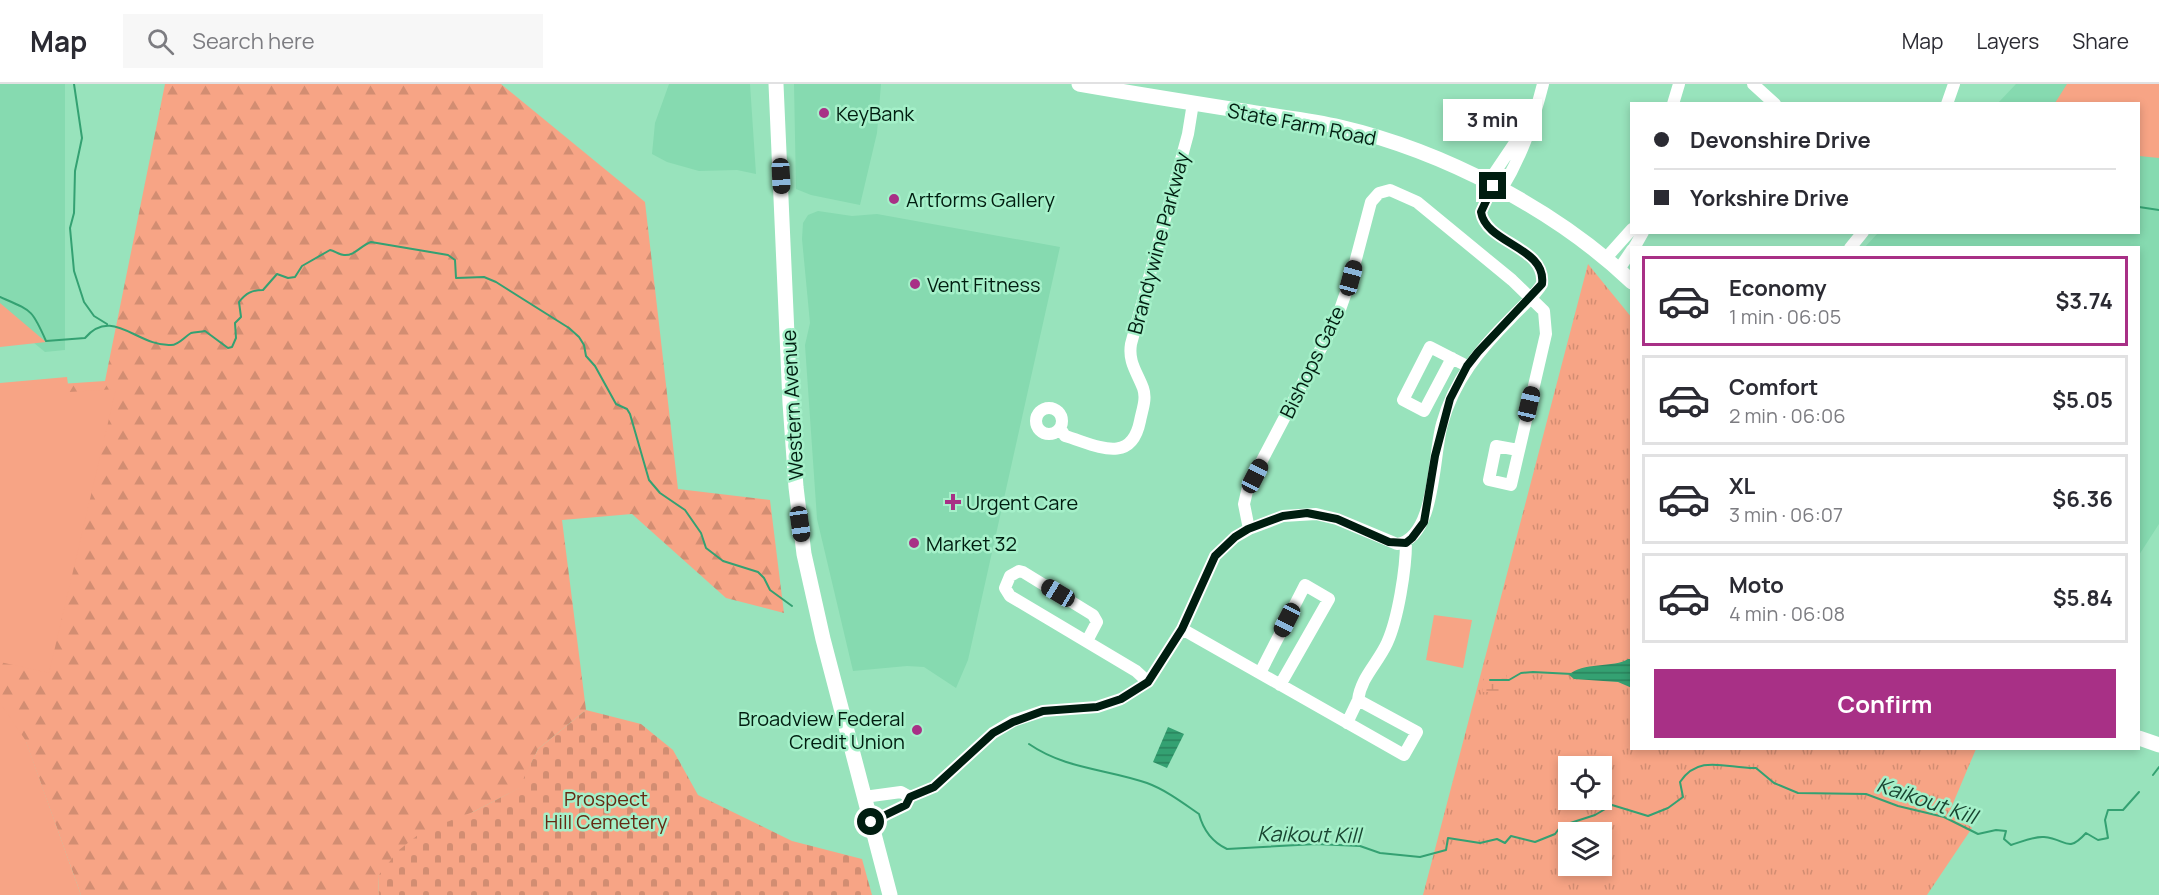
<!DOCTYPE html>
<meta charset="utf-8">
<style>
body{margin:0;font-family:Manrope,sans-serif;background:#f7f7f7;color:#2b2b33;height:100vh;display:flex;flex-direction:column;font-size:22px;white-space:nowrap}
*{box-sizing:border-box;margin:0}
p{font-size:20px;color:#7c7c81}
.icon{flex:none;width:33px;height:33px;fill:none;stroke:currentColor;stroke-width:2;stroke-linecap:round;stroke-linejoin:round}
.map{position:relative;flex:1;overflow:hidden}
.panel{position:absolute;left:1630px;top:162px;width:510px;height:504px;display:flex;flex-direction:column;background:#fff;border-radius:0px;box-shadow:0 3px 9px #0003}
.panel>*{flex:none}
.banner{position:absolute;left:1630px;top:18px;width:510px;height:132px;border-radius:0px;box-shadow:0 3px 9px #0003;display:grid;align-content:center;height:132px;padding:0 24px;background:#fff}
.buttons{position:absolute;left:1558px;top:672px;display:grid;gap:12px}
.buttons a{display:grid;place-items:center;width:54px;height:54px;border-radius:0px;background:#fff;box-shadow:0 3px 9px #0003;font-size:30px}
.end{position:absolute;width:27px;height:27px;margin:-14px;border:8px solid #001d10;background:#fff;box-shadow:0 0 0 3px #fff}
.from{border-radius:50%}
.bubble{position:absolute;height:42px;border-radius:0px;background:#fff;box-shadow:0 3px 9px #0003;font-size:20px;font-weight:700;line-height:42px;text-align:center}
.car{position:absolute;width:18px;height:36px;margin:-18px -9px;border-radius:8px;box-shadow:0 0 4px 2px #0007;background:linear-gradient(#222 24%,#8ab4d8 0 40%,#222 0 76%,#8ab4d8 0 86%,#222 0)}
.banner b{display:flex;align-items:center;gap:21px;height:57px;font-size:22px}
.banner b+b{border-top:2px solid #e1e1e2}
.banner i{width:15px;height:15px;background:#2b2b33}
ul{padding:10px 0 0;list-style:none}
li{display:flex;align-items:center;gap:18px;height:90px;margin:0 12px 9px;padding:0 12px;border:3px solid #e1e1e2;border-radius:0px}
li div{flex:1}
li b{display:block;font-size:22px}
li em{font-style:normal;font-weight:700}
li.selected{border-color:#a83086}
li>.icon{width:54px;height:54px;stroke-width:1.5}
.action{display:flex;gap:12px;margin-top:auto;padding:12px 24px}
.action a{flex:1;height:69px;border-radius:0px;background:#a83086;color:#fff;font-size:24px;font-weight:700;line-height:69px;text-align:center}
header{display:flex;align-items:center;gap:36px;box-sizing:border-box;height:84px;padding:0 30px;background:#fff;border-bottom:2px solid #e1e1e2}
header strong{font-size:28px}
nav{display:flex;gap:33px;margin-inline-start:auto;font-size:21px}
.search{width:420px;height:54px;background:#f7f7f7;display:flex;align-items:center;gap:15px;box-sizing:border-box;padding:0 21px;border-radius:0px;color:#7c7c81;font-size:22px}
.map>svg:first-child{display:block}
.built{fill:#86dab0}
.grass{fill:url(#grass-tufts);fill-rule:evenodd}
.forest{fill:url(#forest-firs)}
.wetland{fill:url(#wetland-marsh)}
.cemetery{fill:url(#cemetery-stones)}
.park{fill:#f7a485}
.water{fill:url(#water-rules)}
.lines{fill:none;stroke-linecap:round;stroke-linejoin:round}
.stream{stroke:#34a172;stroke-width:2}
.minor{stroke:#fff;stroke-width:12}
.major{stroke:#fff;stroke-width:15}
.route{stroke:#001d10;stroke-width:8}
.poi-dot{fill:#a83086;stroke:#a5f0c9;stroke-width:2}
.labels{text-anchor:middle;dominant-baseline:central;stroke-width:5;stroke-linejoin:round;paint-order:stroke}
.poi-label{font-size:20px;fill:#001d10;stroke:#a5f0c9;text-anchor:start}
.street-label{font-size:20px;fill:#001d10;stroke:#a5f0c9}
.park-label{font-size:20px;fill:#642a13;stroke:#a5f0c9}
.water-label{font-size:21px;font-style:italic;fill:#194531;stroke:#a5f0c9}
</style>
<header>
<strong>Map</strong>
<div class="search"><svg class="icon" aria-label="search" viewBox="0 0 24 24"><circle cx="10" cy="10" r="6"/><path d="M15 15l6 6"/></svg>Search here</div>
<nav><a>Map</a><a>Layers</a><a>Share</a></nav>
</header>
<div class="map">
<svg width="2159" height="811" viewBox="0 0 2159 811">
<defs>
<pattern id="grass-tufts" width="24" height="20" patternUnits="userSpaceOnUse" patternTransform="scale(1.5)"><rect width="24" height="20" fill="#f7a485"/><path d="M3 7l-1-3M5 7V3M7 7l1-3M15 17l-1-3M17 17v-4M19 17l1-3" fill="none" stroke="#d28d72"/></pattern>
<pattern id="forest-firs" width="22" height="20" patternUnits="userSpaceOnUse" patternTransform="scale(1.5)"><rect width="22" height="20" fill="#f7a485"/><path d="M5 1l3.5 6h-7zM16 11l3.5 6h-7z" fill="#d28d72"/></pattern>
<pattern id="wetland-marsh" width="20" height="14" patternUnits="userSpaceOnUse" patternTransform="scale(1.5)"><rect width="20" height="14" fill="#f7a485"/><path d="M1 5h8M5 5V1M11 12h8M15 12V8" fill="none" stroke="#d28d72"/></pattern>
<pattern id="cemetery-stones" width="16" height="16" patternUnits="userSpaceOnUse" patternTransform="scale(1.5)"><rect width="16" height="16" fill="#f7a485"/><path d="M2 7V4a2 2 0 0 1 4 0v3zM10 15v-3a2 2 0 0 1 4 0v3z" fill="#d28d72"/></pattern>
<pattern id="water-rules" width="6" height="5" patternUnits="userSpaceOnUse" patternTransform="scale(1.5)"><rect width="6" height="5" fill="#34a172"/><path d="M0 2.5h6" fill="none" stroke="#2a835c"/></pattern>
</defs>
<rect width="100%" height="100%" fill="#98e3bc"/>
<path class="built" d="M0,0H65V266L45,268L0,231Z
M669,0H750L756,90L737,86L699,87L667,78L652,70L655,39Z
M794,0H881L877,49L860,121L811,111L796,105Z
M2016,0H2159V440L2139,471V164H1864L1878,149L2139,148V20L1998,19Z
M818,127L852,132L877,130L1060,163L968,576L956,604L924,583L907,582L853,587L817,435L805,261L810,239L802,155L803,139L808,131Z"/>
<path class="grass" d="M1588,180L1632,234V664L1976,665L1951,724L1972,744L1927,811H1423ZM1569,682H1602V716H1569ZM1569,748H1602V782H1569Z"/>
<path class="forest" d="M165,0H501L645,118L678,405L770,416L784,529L726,514L632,430L562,436L586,626L538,665L520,704L473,728L378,792L379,811H81L26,658L0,690V304L105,297Z"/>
<path class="wetland" d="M1494,589H1506L1507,599L1502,608H1483V592Z"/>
<path class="cemetery" d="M586,626L641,640L673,666L698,711L792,757L862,775L872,811H379L378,792L399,766L423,747L473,728L519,704L538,665Z"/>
<path class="park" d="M2067,0H2159V74L2139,72V20L2055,19Z
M0,219L46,258L0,263Z
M67,293L69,308L116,305L49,589L0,578V299Z
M1434,531L1472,536L1463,584L1426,576Z
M0,619L26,657L81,811H0Z"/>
<path class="water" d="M1628,575H1632V604L1618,598L1574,595L1569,591C1581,578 1615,584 1628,575Z
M1168,643L1184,650L1167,684L1153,678Z"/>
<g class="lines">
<path class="stream" d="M74,0L82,54L75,87L74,129L70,144L74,187L84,218L94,232L107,240
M2139,123L2159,126
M0,213C32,227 32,225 46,257L85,254C112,222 138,263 171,261C179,261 184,253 191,249C195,248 201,248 205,247L228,264L232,263L236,254L235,239L241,233L239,218C246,209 252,206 263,206L277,190L288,194L295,193L302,182L330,166C335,167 339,171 344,171C355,172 361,161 371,158L448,171L455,176L456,194L484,193L496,198L569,244L579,253L584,261L586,272L595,282L616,320L627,325L630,330L649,396L660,409L685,426L701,449L706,464L723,477L758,488L764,494L770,506L792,522
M1490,596H1509L1521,589L1533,588L1572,590
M1029,660C1065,685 1107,685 1147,699C1166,706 1183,719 1199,730C1203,745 1212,758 1227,765L1316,760L1360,762L1380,769L1420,773L1446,766L1448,754L1480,759L1497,755L1505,759L1511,752L1535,758L1555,750L1561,742L1595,731L1612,721L1648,732L1668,724L1683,713L1680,698C1699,669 1728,685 1756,684L1774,699L1798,709L1866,710L1898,722L1944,733L1978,750L1996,746L2006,747L2004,755L2011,761C2021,758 2034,752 2044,753C2067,755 2067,770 2086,749L2098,756L2108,754L2105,736L2108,726H2123L2139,708
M2153,691L2159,683"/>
<path class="minor" d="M1753,0L1775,20
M1673,20L1679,0
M1947,20L1954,0
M1487,100L1520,51L1532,41
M1501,106C1522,72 1533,39 1543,0
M1634,164L1643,148
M1850,164L1863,148
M1606,174L1632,145
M1619,185L1632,166
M1452,274L1424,327L1403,316L1430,263L1467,282
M1036 337a13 13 0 1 1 26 0a13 13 0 1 1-26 0Z
M1060,344L1065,352C1096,361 1131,382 1140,337C1142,326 1147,315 1143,304C1137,288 1128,278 1131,260L1188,50L1193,19
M1249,445L1244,420L1248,403L1337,234L1351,194L1371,118L1379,109L1390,106L1417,118L1512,196L1544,227L1546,250L1511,401L1489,396L1496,362L1518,366
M1182,545L1404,671L1417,648L1358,616L1347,639
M1087,557L1097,538L1093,531L1023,488L1019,487L1010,492L1005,504L1010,512L1136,587L1148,598
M1260,589L1305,501L1329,515L1280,601
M1358,616C1361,593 1378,579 1387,559C1398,535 1406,485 1406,458
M864,713L901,708L910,713
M871,738L906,721L910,713L934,703L993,649L1013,637L1043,627L1097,623L1121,615L1148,598L1182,545L1215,472L1235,453L1249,445L1283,432L1316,430L1337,435L1397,460C1436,454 1433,371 1442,340C1454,296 1480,265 1511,234C1521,223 1534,213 1542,200C1546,162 1486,160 1481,128L1493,102"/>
<path class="major" d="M776,0L790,319L796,403L804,470L823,555L890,811
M1079,0C1136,10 1193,19 1250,28C1280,33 1311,36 1340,43C1443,67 1555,125 1632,198
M2139,654L2159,661"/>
</g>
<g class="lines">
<path class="route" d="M871,738L906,721L910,713L934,703L993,649L1013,638L1043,627L1097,623L1121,615L1148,598L1182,545L1215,472L1235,453L1248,445L1283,432L1307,429L1337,435L1389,458L1406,459L1412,454L1424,438L1435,372L1450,315L1467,282L1478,268L1542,200C1547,163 1486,160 1481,128L1493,102"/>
</g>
<g class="poi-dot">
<circle cx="824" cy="29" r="6"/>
<circle cx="894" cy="115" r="6"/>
<circle cx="915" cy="200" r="6"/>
<path d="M950 409h6v6h6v6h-6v6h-6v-6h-6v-6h6z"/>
<circle cx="914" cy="459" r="6"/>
<circle cx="917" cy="646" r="6"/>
</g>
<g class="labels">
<g class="poi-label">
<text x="836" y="29">KeyBank</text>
<text x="906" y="115">Artforms Gallery</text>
<text x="927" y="200">Vent Fitness</text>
<text x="966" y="418">Urgent Care</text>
<text x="926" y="459">Market 32</text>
<text x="905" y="634" text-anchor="end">Broadview Federal<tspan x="905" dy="23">Credit Union</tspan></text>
</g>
<g class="street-label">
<text transform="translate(1302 40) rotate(11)">State Farm Road</text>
<text transform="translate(1158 159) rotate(-75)">Brandywine Parkway</text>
<text transform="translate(1312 278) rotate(-64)">Bishops Gate</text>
<text transform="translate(792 321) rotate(-93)">Western Avenue</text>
</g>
<g class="park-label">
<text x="606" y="714">Prospect<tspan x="606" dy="23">Hill Cemetery</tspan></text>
</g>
<g class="water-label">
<text transform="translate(1927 716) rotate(19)">Kaikout Kill</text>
<text transform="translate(1309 750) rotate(1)">Kaikout Kill</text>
</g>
</g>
</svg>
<div class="buttons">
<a><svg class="icon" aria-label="locate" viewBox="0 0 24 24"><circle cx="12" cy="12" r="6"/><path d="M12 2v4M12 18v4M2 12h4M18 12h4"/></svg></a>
<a><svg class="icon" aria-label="layers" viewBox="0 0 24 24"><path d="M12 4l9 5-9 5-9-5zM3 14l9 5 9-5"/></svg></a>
</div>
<i class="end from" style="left:871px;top:738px"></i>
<i class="end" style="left:1493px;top:102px"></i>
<div class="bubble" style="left:1443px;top:15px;width:99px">3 min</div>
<i class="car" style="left:781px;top:92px;rotate:177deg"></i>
<i class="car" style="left:1351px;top:194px;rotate:15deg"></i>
<i class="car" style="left:1529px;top:320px;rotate:13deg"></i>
<i class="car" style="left:1255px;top:392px;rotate:27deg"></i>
<i class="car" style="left:800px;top:440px;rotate:172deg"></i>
<i class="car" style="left:1058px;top:509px;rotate:301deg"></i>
<i class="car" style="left:1287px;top:536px;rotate:207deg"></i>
<div class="banner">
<b><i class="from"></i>Devonshire Drive</b>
<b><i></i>Yorkshire Drive</b>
</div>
<section class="panel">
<ul>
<li class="selected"><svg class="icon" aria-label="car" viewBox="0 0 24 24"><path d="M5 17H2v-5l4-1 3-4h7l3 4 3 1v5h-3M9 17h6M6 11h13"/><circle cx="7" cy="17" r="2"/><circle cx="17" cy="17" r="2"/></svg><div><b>Economy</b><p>1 min · 06:05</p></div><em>$3.74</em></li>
<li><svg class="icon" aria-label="car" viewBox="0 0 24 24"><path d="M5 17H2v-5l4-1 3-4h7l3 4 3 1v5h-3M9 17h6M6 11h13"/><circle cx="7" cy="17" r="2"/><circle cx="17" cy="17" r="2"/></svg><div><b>Comfort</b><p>2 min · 06:06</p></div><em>$5.05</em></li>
<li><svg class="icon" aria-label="car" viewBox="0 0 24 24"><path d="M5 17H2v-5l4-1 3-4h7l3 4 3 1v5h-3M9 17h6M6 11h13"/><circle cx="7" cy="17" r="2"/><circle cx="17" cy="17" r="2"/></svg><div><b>XL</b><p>3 min · 06:07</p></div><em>$6.36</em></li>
<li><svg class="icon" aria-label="car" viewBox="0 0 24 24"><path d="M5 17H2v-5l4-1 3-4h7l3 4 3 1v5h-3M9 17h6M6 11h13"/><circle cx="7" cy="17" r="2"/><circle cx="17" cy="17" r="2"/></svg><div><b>Moto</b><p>4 min · 06:08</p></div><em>$5.84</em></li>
</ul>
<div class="action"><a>Confirm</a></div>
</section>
</div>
